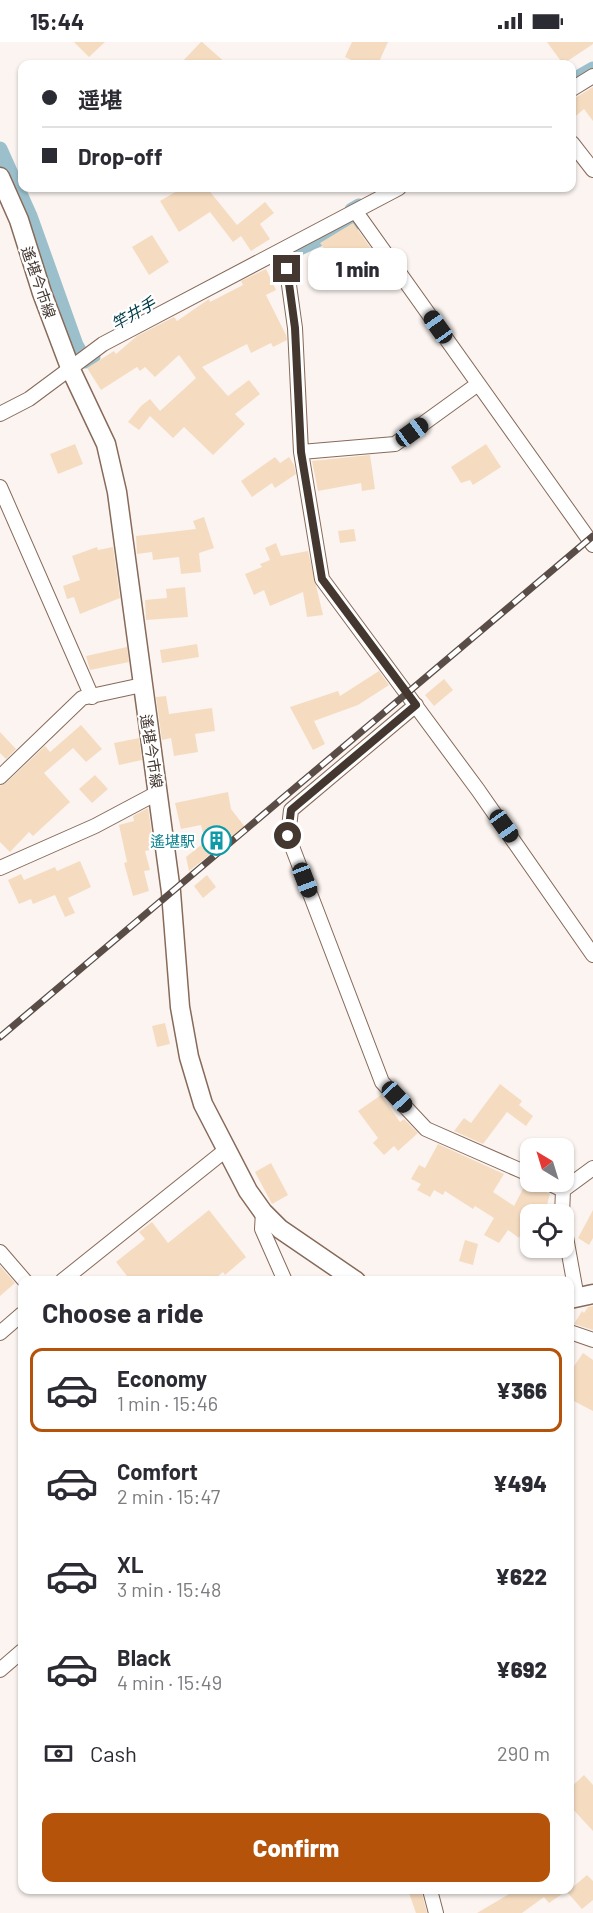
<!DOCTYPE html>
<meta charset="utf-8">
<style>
body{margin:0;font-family:Barlow,"Noto Sans JP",sans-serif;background:#f2f2f3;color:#2b2b33;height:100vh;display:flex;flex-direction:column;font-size:22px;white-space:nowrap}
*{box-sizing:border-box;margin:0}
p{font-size:20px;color:#7c7c81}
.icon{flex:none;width:33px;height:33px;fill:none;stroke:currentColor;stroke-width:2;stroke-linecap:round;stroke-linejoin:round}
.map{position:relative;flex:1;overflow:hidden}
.details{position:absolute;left:18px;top:1234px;width:556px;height:618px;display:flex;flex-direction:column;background:#fff;border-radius:12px;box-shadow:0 2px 4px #0004}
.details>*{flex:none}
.top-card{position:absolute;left:18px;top:18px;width:558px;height:132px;border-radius:12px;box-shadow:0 2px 4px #0004;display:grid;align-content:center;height:132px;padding:0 24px;background:#fff}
.needle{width:39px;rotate:322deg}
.buttons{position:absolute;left:520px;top:1096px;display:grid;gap:12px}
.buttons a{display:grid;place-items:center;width:54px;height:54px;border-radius:12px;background:#fff;box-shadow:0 2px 4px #0004;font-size:30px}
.end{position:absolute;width:27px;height:27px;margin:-14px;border:8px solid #443730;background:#fff;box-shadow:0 0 0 3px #fff}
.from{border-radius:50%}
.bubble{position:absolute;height:42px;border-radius:12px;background:#fff;box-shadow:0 2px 4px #0004;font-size:20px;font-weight:800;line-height:42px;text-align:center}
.car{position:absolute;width:18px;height:36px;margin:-18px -9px;border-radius:8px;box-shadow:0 0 4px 2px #0007;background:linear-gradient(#222 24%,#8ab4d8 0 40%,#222 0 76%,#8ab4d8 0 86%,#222 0)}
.top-card b{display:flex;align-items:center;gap:21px;height:57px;font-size:22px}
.top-card b+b{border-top:2px solid #e1e1e2}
.top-card i{width:15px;height:15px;background:#2b2b33}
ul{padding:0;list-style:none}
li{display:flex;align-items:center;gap:18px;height:84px;margin:0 12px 9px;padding:0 12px;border:3px solid transparent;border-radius:12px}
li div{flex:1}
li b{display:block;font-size:22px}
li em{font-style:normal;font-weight:800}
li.active{border-color:#b45309}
li>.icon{width:54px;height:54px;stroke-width:1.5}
h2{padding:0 24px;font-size:27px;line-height:72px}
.pay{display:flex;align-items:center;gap:15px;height:66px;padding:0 24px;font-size:22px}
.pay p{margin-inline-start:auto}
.cta{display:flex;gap:12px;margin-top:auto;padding:12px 24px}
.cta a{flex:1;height:69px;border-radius:12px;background:#b45309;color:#fff;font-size:24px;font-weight:800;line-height:69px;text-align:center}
.status{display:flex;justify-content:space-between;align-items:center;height:42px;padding:0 30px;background:#fff;direction:ltr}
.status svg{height:16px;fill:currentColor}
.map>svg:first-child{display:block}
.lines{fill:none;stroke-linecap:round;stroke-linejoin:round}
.canal{stroke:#9bc0cc;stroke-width:15}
.building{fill:#f5dcc1}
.minor-casing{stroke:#876a59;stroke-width:16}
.secondary-casing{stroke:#876a59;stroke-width:21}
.minor{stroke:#fff;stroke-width:14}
.secondary{stroke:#fff;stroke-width:18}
.rail-casing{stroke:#5a4d47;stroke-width:7}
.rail{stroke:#fff;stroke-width:4.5;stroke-dasharray:14;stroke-linecap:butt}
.route{stroke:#443730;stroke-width:8}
.labels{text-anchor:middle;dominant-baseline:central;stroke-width:4.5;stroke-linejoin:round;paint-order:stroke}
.street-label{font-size:15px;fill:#443730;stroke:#fff}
.culture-label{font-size:15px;fill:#0d838f;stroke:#fff;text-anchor:end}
.water-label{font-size:16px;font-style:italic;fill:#023c49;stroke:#fff}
</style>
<div class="status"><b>15:44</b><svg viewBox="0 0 49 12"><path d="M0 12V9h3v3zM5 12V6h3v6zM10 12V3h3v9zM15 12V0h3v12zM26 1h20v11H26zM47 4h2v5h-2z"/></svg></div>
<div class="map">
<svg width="593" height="1871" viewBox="0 0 593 1871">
<rect width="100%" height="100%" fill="#fbf4f0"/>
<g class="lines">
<path class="canal" d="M572,39L593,27
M0,107L30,174L76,303L85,319L93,315
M278,216L354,181L352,168L359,164"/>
</g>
<path class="building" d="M74,0H105L89,15Z
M201,0H202L227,22H180Z
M352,0H388L378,22H360L345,15Z
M547,0H593V2L563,22Z
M593,45V79L584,67L572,77V58Z
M182,146H207L237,183L265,160L274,171L260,182L270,197L251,209L241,194L233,200L210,170L179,190L160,159Z
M353,181L377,215L364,224L353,209L335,222L320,201Z
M152,193L169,220L149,233L132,205Z
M266,227L276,248L266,253L286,293L287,298L273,305L271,301L251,311L247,302L202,325L228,354L249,338L260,352L235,372L245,382L213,413L184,385L173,396L150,374L139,388L128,380L141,364L150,357L160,369L196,336L179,313L155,335L145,325L140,329L137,325L101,348L87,326L114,309L116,312L137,294L174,275L177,279L209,257L210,260L243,243L241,239Z
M75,402L83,422L58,432L50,412Z
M486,402L501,425L473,443L470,438L461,441L451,425Z
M370,413L375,447L362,449L361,441L318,449L312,419Z
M275,415L280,421L289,415L294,423L296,432L275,446L272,441L252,455L241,439Z
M204,475L214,506L199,511L201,530L181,532L179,515L153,518L152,510L137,512L136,494L196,487L193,479Z
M354,487L356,499L340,501L338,489Z
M276,501L281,514L308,509L323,573L307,575L303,550L270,564L264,548L254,553L245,532L262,525L260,522L270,518L265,506Z
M97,505L98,508L113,505L120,556L80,572L74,555L67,557L63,544L80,538L72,514Z
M185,545L188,575L146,578L145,558L167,556L166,547Z
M197,602L199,615L162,621L160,608Z
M127,605L129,620L90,628L86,614Z
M379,629L389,643L358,663L314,679L325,702L313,708L290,665L338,649L340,654Z
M444,637L453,648L434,664L425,653Z
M166,654L169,672L212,666L215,689L195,692L198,710L174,714L171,696L162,698L156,655Z
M81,683L102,707L86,720L73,706L44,731L70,760L33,794L29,790L10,810L0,800V744L6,741L45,704L50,710Z
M0,690L16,707L6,717L0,711Z
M139,696L142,718L119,723L114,701Z
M95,733L108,747L92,761L79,747Z
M228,750L231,767L245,785L189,829L186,815L215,792L204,795L201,783L181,787L175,761Z
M148,766L154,807L145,809L150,828L144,829L149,849L133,854L124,821L127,820L119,783L134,779L133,774Z
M80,819L91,845L68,856L75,871L65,875L55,853L33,862L31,857L19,862L8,838L21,832L24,838L55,825L57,829Z
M207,833L216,845L203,856L194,844Z
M165,981L170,1002L157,1005L152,984Z
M500,1042L522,1059L519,1063L533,1074L526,1084L507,1070L483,1102L454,1089L464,1076L471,1081Z
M381,1053L400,1080L404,1077L418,1091L398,1109L394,1104L384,1113L373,1101L378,1096L358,1069Z
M438,1102L504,1132L493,1150L514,1164L526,1141L537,1140L539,1146L550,1152L544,1173H531L519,1196L508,1188L499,1201L484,1193L494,1176L475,1164L473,1167L445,1149L443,1153L434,1148L430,1155L417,1148L421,1142L411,1137L419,1123L425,1126Z
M271,1121L288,1153L272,1162L255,1130Z
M209,1168L246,1215L225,1233L223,1230L212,1239H131L116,1220L145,1197L139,1190L152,1180L168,1201Z
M593,1168V1196L589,1203L578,1196Z
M465,1198L478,1202L473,1223L459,1219Z
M0,1224L15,1241L0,1254Z
M593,1264V1288L574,1282L582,1269L584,1271L588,1265Z
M583,1311L593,1318V1369L570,1357V1330Z
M584,1733L593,1743V1789L570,1764V1746Z
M587,1833L593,1839V1858L582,1867L567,1850Z
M408,1848H421L427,1871H416Z
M516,1848H568L549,1861L544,1855L522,1871H477Z"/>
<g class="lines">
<defs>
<path id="minor" d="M572,47L593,34
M572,101L593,128
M356,170L593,503
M284,207L295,286L301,410L322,537L478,748L593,913
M0,372L29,357L103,302L399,146
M301,410L395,402L478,342
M0,445L92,655
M416,663L291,768L288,794L382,1040L426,1087L531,1133
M0,735L82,656L142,643
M0,826L95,784L159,750
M546,1140L563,1148
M263,1170L262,1187L285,1239
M562,1173L563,1148L593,1126
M564,1184L577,1256
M0,1210L25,1239
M62,1239L227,1107
M570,1290L593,1298
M0,1291L22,1272
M0,1628L22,1609
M430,1848L436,1871"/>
<path id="secondary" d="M0,135L19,178L42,251L71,328L106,402L117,450L171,850L180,965L189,1015L203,1062L248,1149L263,1170L280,1187L356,1239
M570,1257L593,1252"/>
</defs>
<use href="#minor" class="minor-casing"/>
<use href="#secondary" class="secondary-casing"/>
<use href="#minor" class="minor"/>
<use href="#secondary" class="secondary"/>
<defs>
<path id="rail" d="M0,995L593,494"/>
</defs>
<use href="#rail" class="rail-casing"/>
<use href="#rail" class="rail"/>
</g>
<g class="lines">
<path class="route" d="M287,227L295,286L301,410L322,537L416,663L291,768L288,794"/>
</g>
<defs>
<symbol id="building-ring" viewBox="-11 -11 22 22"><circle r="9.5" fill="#fff" stroke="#0f9aa8" stroke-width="1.5"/><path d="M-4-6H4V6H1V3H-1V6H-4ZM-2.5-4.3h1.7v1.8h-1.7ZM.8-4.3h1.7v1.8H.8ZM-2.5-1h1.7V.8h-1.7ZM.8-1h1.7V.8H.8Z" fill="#0f9aa8"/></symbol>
</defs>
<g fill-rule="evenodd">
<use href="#building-ring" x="200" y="782" width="33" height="33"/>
</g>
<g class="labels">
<g class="street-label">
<text transform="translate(39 240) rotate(71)">遙堪今市線</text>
<text transform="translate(152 709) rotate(81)">遙堪今市線</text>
</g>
<g class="culture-label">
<text x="195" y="799">遙堪駅</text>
</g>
<g class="water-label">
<text transform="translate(133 271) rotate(-30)">竿井手</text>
</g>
</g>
</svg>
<div class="buttons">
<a><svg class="needle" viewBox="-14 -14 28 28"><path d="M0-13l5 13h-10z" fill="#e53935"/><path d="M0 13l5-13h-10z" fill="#7c7c81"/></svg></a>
<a><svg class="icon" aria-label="locate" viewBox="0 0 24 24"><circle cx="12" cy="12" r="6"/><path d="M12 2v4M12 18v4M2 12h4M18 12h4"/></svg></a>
</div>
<i class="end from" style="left:288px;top:794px"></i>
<i class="end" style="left:287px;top:227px"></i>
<div class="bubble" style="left:308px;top:206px;width:99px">1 min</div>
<i class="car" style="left:438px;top:285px;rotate:325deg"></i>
<i class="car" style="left:412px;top:390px;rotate:54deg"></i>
<i class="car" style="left:504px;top:784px;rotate:145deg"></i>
<i class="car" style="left:305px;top:838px;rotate:159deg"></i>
<i class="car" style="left:397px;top:1055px;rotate:137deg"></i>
<div class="top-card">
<b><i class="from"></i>遥堪</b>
<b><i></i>Drop-off</b>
</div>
<section class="details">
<h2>Choose a ride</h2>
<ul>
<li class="active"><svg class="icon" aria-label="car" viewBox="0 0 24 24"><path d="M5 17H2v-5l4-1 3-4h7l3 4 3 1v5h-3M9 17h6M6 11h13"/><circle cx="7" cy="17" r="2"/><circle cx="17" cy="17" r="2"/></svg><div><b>Economy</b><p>1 min · 15:46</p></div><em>¥366</em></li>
<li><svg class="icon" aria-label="car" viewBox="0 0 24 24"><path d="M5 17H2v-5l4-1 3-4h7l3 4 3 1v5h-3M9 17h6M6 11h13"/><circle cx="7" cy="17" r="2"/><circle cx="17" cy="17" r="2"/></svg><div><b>Comfort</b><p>2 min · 15:47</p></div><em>¥494</em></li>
<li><svg class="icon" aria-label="car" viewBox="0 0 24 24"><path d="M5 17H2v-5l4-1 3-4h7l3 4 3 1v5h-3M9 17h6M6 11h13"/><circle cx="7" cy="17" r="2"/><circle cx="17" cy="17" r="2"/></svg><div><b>XL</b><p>3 min · 15:48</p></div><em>¥622</em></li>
<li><svg class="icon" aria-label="car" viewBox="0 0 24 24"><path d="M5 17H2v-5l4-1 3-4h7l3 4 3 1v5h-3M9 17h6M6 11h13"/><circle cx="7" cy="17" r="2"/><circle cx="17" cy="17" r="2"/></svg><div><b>Black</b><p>4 min · 15:49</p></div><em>¥692</em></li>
</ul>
<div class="pay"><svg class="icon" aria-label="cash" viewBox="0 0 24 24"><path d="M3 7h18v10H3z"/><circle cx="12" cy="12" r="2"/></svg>Cash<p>290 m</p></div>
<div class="cta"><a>Confirm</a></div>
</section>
</div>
